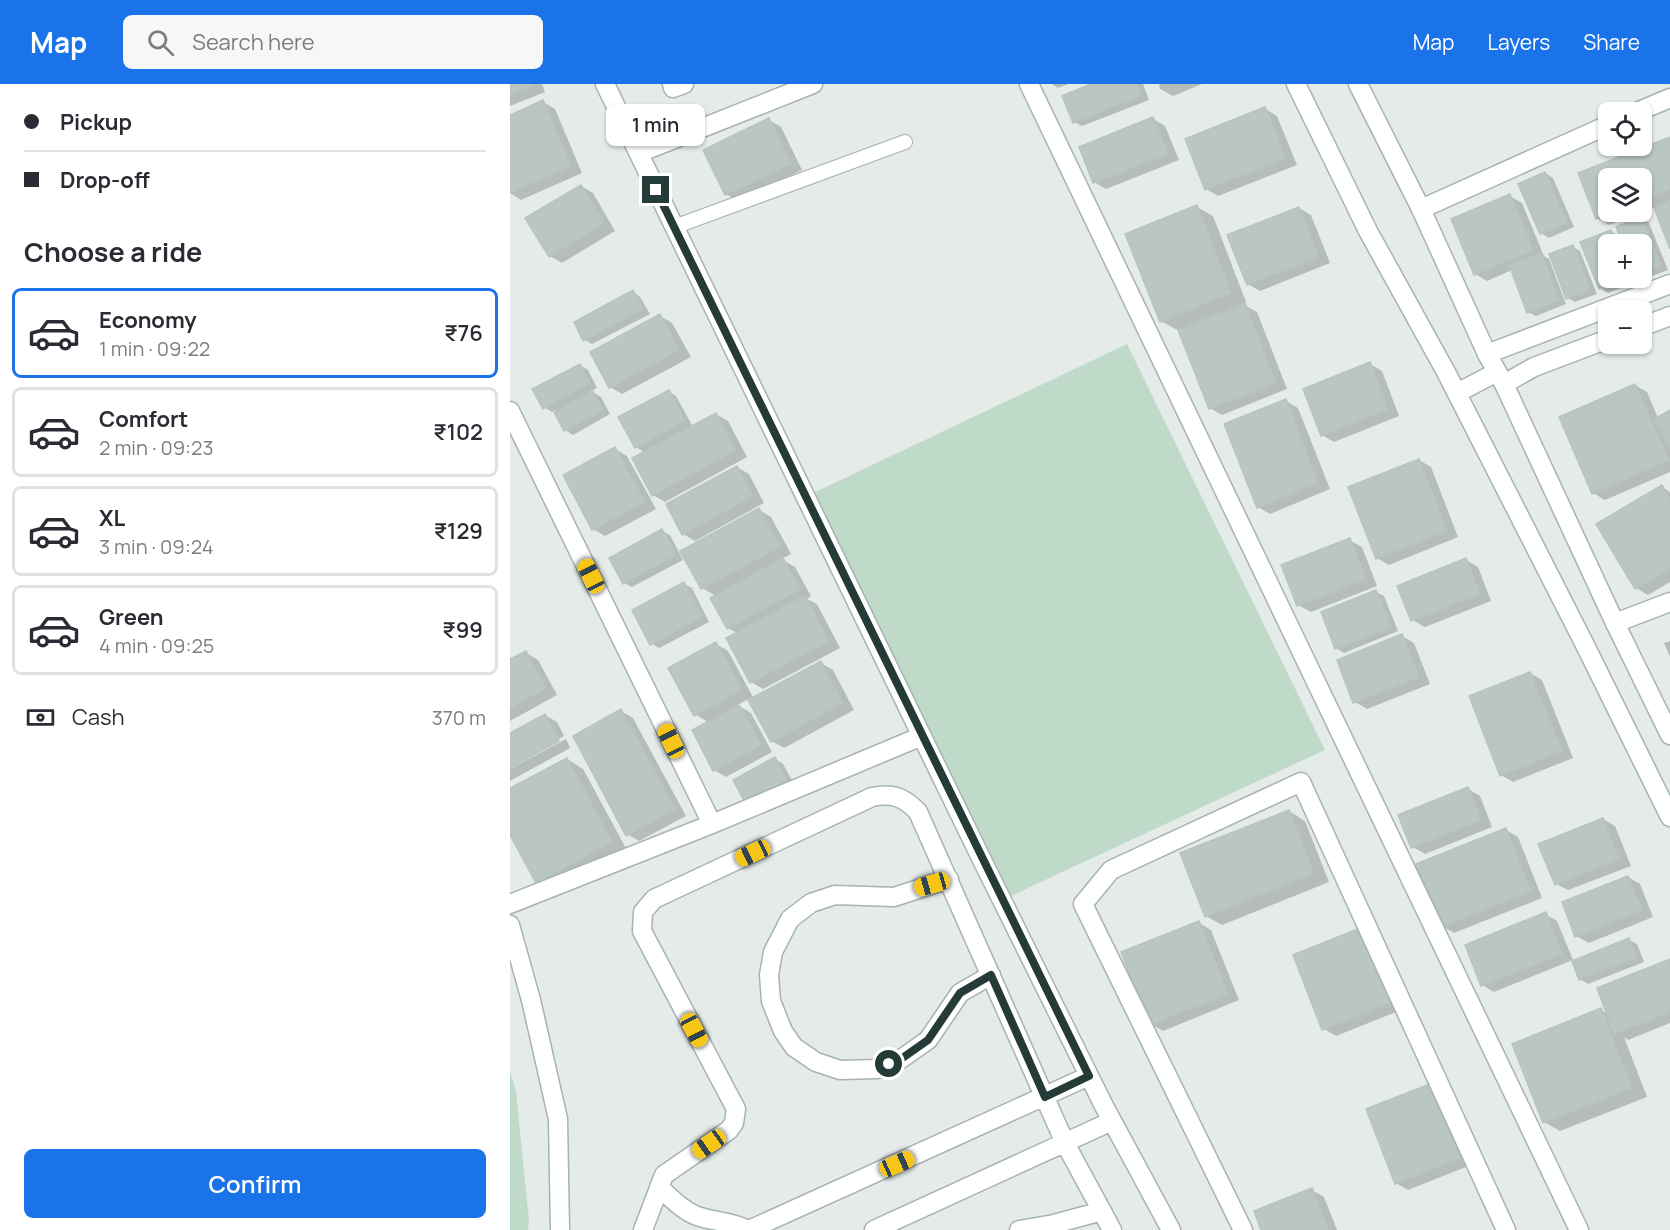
<!DOCTYPE html>
<meta charset="utf-8">
<style>
body{margin:0;font-family:Manrope,sans-serif;background:#f7f7f7;color:#2b2b33;height:100vh;display:flex;flex-direction:column;font-size:22px;white-space:nowrap}
*{box-sizing:border-box;margin:0}
p{font-size:20px;color:#7c7c81}
.icon{flex:none;width:33px;height:33px;fill:none;stroke:currentColor;stroke-width:2;stroke-linecap:round;stroke-linejoin:round}
.map{position:relative;flex:1;overflow:hidden}
.drawer{display:flex;flex-direction:column;background:#fff;width:510px}
.drawer>*{flex:none}
.top-card{display:grid;align-content:center;height:132px;padding:0 24px;background:#fff}
.controls{position:absolute;left:1088px;top:18px;display:grid;gap:12px}
.controls a{display:grid;place-items:center;width:54px;height:54px;border-radius:9px;background:#fff;box-shadow:0 2px 4px #0004;font-size:30px}
.end{position:absolute;width:27px;height:27px;margin:-14px;border:8px solid #253b37;background:#fff;box-shadow:0 0 0 3px #fff}
.from{border-radius:50%}
.bubble{position:absolute;height:42px;border-radius:9px;background:#fff;box-shadow:0 2px 4px #0004;font-size:20px;font-weight:600;line-height:42px;text-align:center}
.car{position:absolute;width:18px;height:36px;margin:-18px -9px;border-radius:8px;box-shadow:0 0 4px 2px #0007;background:linear-gradient(#f5c518 24%,#345 0 40%,#f5c518 0 76%,#345 0 86%,#f5c518 0)}
.top-card b{display:flex;align-items:center;gap:21px;height:57px;font-size:22px}
.top-card b+b{border-top:2px solid #e1e1e2}
.top-card i{width:15px;height:15px;background:#2b2b33}
ul{padding:0;list-style:none}
li{display:flex;align-items:center;gap:18px;height:90px;margin:0 12px 9px;padding:0 12px;border:3px solid #e1e1e2;border-radius:9px}
li div{flex:1}
li b{display:block;font-size:22px}
li em{font-style:normal;font-weight:600}
li.active{border-color:#1a73e8}
li>.icon{width:54px;height:54px;stroke-width:1.5}
h2{padding:0 24px;font-size:27px;line-height:72px}
.pay{display:flex;align-items:center;gap:15px;height:66px;padding:0 24px;font-size:22px}
.pay p{margin-inline-start:auto}
.cta{display:flex;gap:12px;margin-top:auto;padding:12px 24px}
.cta a{flex:1;height:69px;border-radius:9px;background:#1a73e8;color:#fff;font-size:24px;font-weight:600;line-height:69px;text-align:center}
header{display:flex;align-items:center;gap:36px;box-sizing:border-box;height:84px;padding:0 30px;background:#1a73e8;color:#fff}
header strong{font-size:28px}
nav{display:flex;gap:33px;margin-inline-start:auto;font-size:21px}
.search{width:420px;height:54px;background:#f7f7f7;display:flex;align-items:center;gap:15px;box-sizing:border-box;padding:0 21px;border-radius:9px;color:#7c7c81;font-size:22px}
main{display:flex;flex:1;min-height:0}
.map>svg:first-child{display:block}
.green{fill:#bfdac9}
.shadow{fill:#0003;fill-rule:evenodd}
.building{fill:#b9c6c2;stroke:#b7c4c0;stroke-width:1.5}
.lines{fill:none;stroke-linecap:round;stroke-linejoin:round}
.service-casing{stroke:#a7b3b0;stroke-width:16}
.minor-casing{stroke:#a7b3b0;stroke-width:21}
.tertiary-casing{stroke:#a7b3b0;stroke-width:21}
.service{stroke:#fff;stroke-width:14}
.minor{stroke:#fff;stroke-width:18}
.tertiary{stroke:#fff;stroke-width:18}
.route{stroke:#253b37;stroke-width:8}
</style>
<header>
<strong>Map</strong>
<div class="search"><svg class="icon" aria-label="search" viewBox="0 0 24 24"><circle cx="10" cy="10" r="6"/><path d="M15 15l6 6"/></svg>Search here</div>
<nav><a>Map</a><a>Layers</a><a>Share</a></nav>
</header>
<main>
<section class="drawer">
<div class="top-card">
<b><i class="from"></i>Pickup</b>
<b><i></i>Drop-off</b>
</div>
<h2>Choose a ride</h2>
<ul>
<li class="active"><svg class="icon" aria-label="car" viewBox="0 0 24 24"><path d="M5 17H2v-5l4-1 3-4h7l3 4 3 1v5h-3M9 17h6M6 11h13"/><circle cx="7" cy="17" r="2"/><circle cx="17" cy="17" r="2"/></svg><div><b>Economy</b><p>1 min · 09:22</p></div><em>₹76</em></li>
<li><svg class="icon" aria-label="car" viewBox="0 0 24 24"><path d="M5 17H2v-5l4-1 3-4h7l3 4 3 1v5h-3M9 17h6M6 11h13"/><circle cx="7" cy="17" r="2"/><circle cx="17" cy="17" r="2"/></svg><div><b>Comfort</b><p>2 min · 09:23</p></div><em>₹102</em></li>
<li><svg class="icon" aria-label="car" viewBox="0 0 24 24"><path d="M5 17H2v-5l4-1 3-4h7l3 4 3 1v5h-3M9 17h6M6 11h13"/><circle cx="7" cy="17" r="2"/><circle cx="17" cy="17" r="2"/></svg><div><b>XL</b><p>3 min · 09:24</p></div><em>₹129</em></li>
<li><svg class="icon" aria-label="car" viewBox="0 0 24 24"><path d="M5 17H2v-5l4-1 3-4h7l3 4 3 1v5h-3M9 17h6M6 11h13"/><circle cx="7" cy="17" r="2"/><circle cx="17" cy="17" r="2"/></svg><div><b>Green</b><p>4 min · 09:25</p></div><em>₹99</em></li>
</ul>
<div class="pay"><svg class="icon" aria-label="cash" viewBox="0 0 24 24"><path d="M3 7h18v10H3z"/><circle cx="12" cy="12" r="2"/></svg>Cash<p>370 m</p></div>
<div class="cta"><a>Confirm</a></div>
</section>
<div class="map">
<svg width="1160" height="1146" viewBox="0 0 1160 1146">
<rect width="100%" height="100%" fill="#e4ebe9"/>
<path class="green" d="M617,260L815,666L492,816L297,412Z
M0,987L6,1007L19,1136L18,1146H0Z"/>
<path class="shadow" d="M0,0H32L35,8L0,22Z
M542,0H558L548,4Z
M585,0H633L639,16L572,42L564,38Z
M649,0H692L663,12L650,5Z
M33,18L45,25L72,89L11,116L0,109V32Z
M755,25L767,32L787,81L708,112L696,105Z
M643,35L655,42L669,76L596,105L584,98Z
M259,36L271,43L292,86L228,117L216,110Z
M1160,55V161L1145,123L1099,141L1087,134L1070,90ZM1098,94H1131V128H1098Z
M1035,89L1043,94L1064,143L1039,154L1031,149Z
M71,102L83,109L105,147L52,179L40,172Z
M1000,112L1012,119L1034,172L1039,175L1056,220L1026,232L1018,228L1002,186L977,197L965,190Z
M687,123L703,132L736,218L732,220L747,228L777,305L712,331L700,324L669,245L667,246L651,237Z
M789,124L801,131L820,179L750,207L738,200Z
M1131,135L1139,139L1158,186L1134,195L1131,193V160H1098V194H1124L1126,198L1098,209L1090,204L1072,158L1101,147L1112,154Z
M1063,163L1070,167L1087,210L1065,218L1058,214Z
M123,208L130,213L140,230L82,260L75,256Z
M150,232L162,239L181,273L112,310L100,303Z
M860,280L872,287L889,332L824,358L812,351Z
M70,281L78,286L87,304L80,307L91,313L100,330L63,351L55,346L45,326L42,328L34,323Z
M1125,301L1137,308L1148,334L1160,327V388L1095,416L1083,409Z
M159,308L166,312L183,343L206,330L218,337L237,373L155,418L143,411L135,369L126,363Z
M776,317L788,324L820,405L760,430L748,423Z
M105,365L117,372L146,425L95,452L83,445Z
M909,376L921,383L948,453L879,481L867,474Z
M227,383L239,390L254,419L185,457L173,450Z
M1152,403L1160,408V498L1138,511L1126,504Z
M249,426L261,433L281,470L271,475L285,483L301,512L297,515L307,520L330,564L253,605L241,598L227,549L218,544L206,512L192,504Z
M152,447L160,451L173,476L122,503L114,499Z
M839,456L852,463L867,502L801,528L788,521Z
M956,476L968,483L981,517L915,543L902,536Z
M174,500L182,504L199,538L149,564L142,560Z
M866,508L874,512L888,547L834,569L826,564Z
M892,552L904,559L920,600L857,625L845,618Z
M1160,557V573L1154,559Z
M206,560L218,567L244,615L311,579L323,586L344,626L274,664L262,657L239,615L227,621L241,629L262,668L216,693L204,686L199,639L185,630Z
M16,569L28,576L47,611L0,637V577Z
M1020,589L1032,596L1063,674L1003,698L991,691Z
M111,627L123,634L176,732L129,757L117,750Z
M35,631L47,638L54,652L0,682V650Z
M56,655L60,664L0,697V685Z
M57,675L73,685L118,768L43,808L27,798L0,748V706Z
M265,675L273,680L285,702L225,696Z
M958,705L970,712L982,743L915,770L903,763Z
M779,727L795,737L819,798L712,841L696,832Z
M1093,735L1105,742L1121,782L1058,806L1046,800Z
M996,746L1008,753L1032,814L944,849L932,842Z
M1118,793L1130,800L1143,833L1079,859L1066,852Z
M1035,830L1047,837L1063,876L984,908L972,901Z
M689,839L701,846L729,916L653,947L641,940Z
M1119,856L1127,860L1134,878L1078,900L1070,895Z
M785,872L896,924L826,952L814,945Z
M1160,877V939L1118,956L1114,953L1137,1013L1050,1047L1034,1038L1091,926L1099,931Z
M920,1001L961,1081L898,1106L886,1099Z
M802,1106L814,1113L827,1146H753Z"/>
<path class="building" d="M0,0H24V1L0,11Z
M581,0H627L632,11L563,39L552,12Z
M33,16L61,82L0,109V31Z
M755,23L776,74L695,106L675,55Z
M643,33L658,70L583,99L569,63Z
M259,34L281,80L215,111L193,66Z
M1160,53V105L1131,117V94H1098V128H1104L1086,135L1068,89Z
M1035,88L1057,139L1030,150L1008,100Z
M71,101L94,139L39,173L15,134Z
M1000,110L1023,166L964,191L941,135Z
M1160,117V165L1144,124Z
M687,121L721,209L650,238L615,150Z
M789,123L809,173L737,201L717,151Z
M1131,133L1151,182L1131,189V160H1113L1106,143Z
M1101,146L1106,160H1098V194H1119L1089,205L1070,158Z
M1063,161L1080,206L1056,215L1039,170Z
M1031,169L1049,216L1017,229L999,181Z
M123,206L133,225L73,257L64,238Z
M735,219L766,299L699,325L668,246Z
M150,230L169,266L99,304L80,268Z
M860,278L878,325L811,352L793,305Z
M70,280L80,299L33,325L22,305Z
M1125,300L1159,376L1082,410L1049,333Z
M159,306L175,337L125,364L108,333Z
M83,307L93,326L54,347L44,328Z
M776,315L808,399L747,424L714,340Z
M1160,326V363L1144,335Z
M206,329L226,366L142,412L122,374Z
M105,363L135,418L82,446L53,391Z
M909,375L937,447L866,475L838,403Z
M227,382L243,412L172,451L156,420Z
M1152,401L1160,415V485L1125,505L1086,440Z
M249,424L270,463L191,505L170,467Z
M152,445L166,471L113,500L99,474Z
M840,454L856,495L787,522L771,481Z
M273,474L290,505L217,545L200,514Z
M956,474L970,510L901,537L887,502Z
M174,498L192,533L140,561L122,526Z
M866,506L881,543L825,565L811,528Z
M295,512L319,557L240,599L216,554Z
M892,550L909,593L843,619L827,576Z
M206,558L232,606L184,632L158,584Z
M16,567L36,604L0,624V575Z
M311,577L333,619L261,658L238,616Z
M1020,588L1052,667L990,692L959,612Z
M229,621L251,661L203,687L182,646Z
M111,625L165,725L116,752L63,652Z
M35,630L49,657L0,684V649Z
M265,673L278,698L236,720L223,696Z
M57,674L102,758L26,799L0,751V704Z
M958,703L971,736L901,764L888,731Z
M779,726L804,789L695,833L670,769Z
M1093,734L1109,775L1045,801L1028,760Z
M996,744L1021,807L931,843L906,780Z
M1118,792L1132,826L1065,853L1052,818Z
M1036,828L1052,870L971,902L955,861Z
M689,837L718,910L639,941L611,868Z
M855,842L885,917L812,946L783,871Z
M1119,854L1127,873L1069,896L1062,877Z
M1160,875V928L1104,950L1087,904Z
M1091,924L1122,1004L1033,1039L1002,960Z
M920,1000L950,1074L885,1100L856,1025Z
M802,1104L819,1146H751L744,1127Z"/>
<g class="lines">
<defs>
<path id="service" d="M164,143L395,58"/>
<path id="minor" d="M95,0L471,774L594,1022L661,1146
M162,0L163,4L174,0
M519,0L1069,1146
M1127,28L1160,14
M129,69L303,0
M911,125L1098,41
M1131,243L1160,232
M977,270L1160,200
M994,300L1024,283L1098,255
M0,327L202,740
M1105,539L1160,518
M439,795L384,813L325,811L301,819L280,835L263,868L259,891L261,917L273,947L284,963L306,978L330,986L367,985L391,975L418,956L450,909L481,891
M0,820L202,740L412,652
M0,841L21,916L48,1035L50,1146
M149,1103C161,1114 172,1126 187,1132C204,1138 222,1137 238,1146
M133,1146L154,1091L219,1046L224,1039L226,1025L132,847L133,828L144,815L362,713C383,709 394,713 408,728L555,1059L602,1146
M239,1146L579,992
M364,1146L602,1037
M509,1146L544,1140L592,1127
M733,1146L573,820L601,786L791,698L996,1146"/>
<path id="tertiary" d="M786,0L858,147L936,288L1076,563L1160,733
M848,0L911,125L977,270L994,300L1105,539L1160,651
M947,309L987,288"/>
</defs>
<use href="#service" class="service-casing"/>
<use href="#minor" class="minor-casing"/>
<use href="#tertiary" class="tertiary-casing"/>
<use href="#service" class="service"/>
<use href="#minor" class="minor"/>
<use href="#tertiary" class="tertiary"/>
</g>
<g class="lines">
<path class="route" d="M146,106L579,992L535,1013L481,891L450,909L418,956L391,975L379,980"/>
</g>
</svg>
<div class="controls">
<a><svg class="icon" aria-label="locate" viewBox="0 0 24 24"><circle cx="12" cy="12" r="6"/><path d="M12 2v4M12 18v4M2 12h4M18 12h4"/></svg></a>
<a><svg class="icon" aria-label="layers" viewBox="0 0 24 24"><path d="M12 4l9 5-9 5-9-5zM3 14l9 5 9-5"/></svg></a>
<a>+</a>
<a>−</a>
</div>
<i class="end from" style="left:379px;top:980px"></i>
<i class="end" style="left:146px;top:106px"></i>
<div class="bubble" style="left:96px;top:20px;width:99px">1 min</div>
<i class="car" style="left:81px;top:492px;rotate:334deg"></i>
<i class="car" style="left:161px;top:657px;rotate:334deg"></i>
<i class="car" style="left:243px;top:769px;rotate:245deg"></i>
<i class="car" style="left:422px;top:800px;rotate:254deg"></i>
<i class="car" style="left:184px;top:946px;rotate:152deg"></i>
<i class="car" style="left:199px;top:1060px;rotate:235deg"></i>
<i class="car" style="left:387px;top:1080px;rotate:66deg"></i>
</div>
</main>
